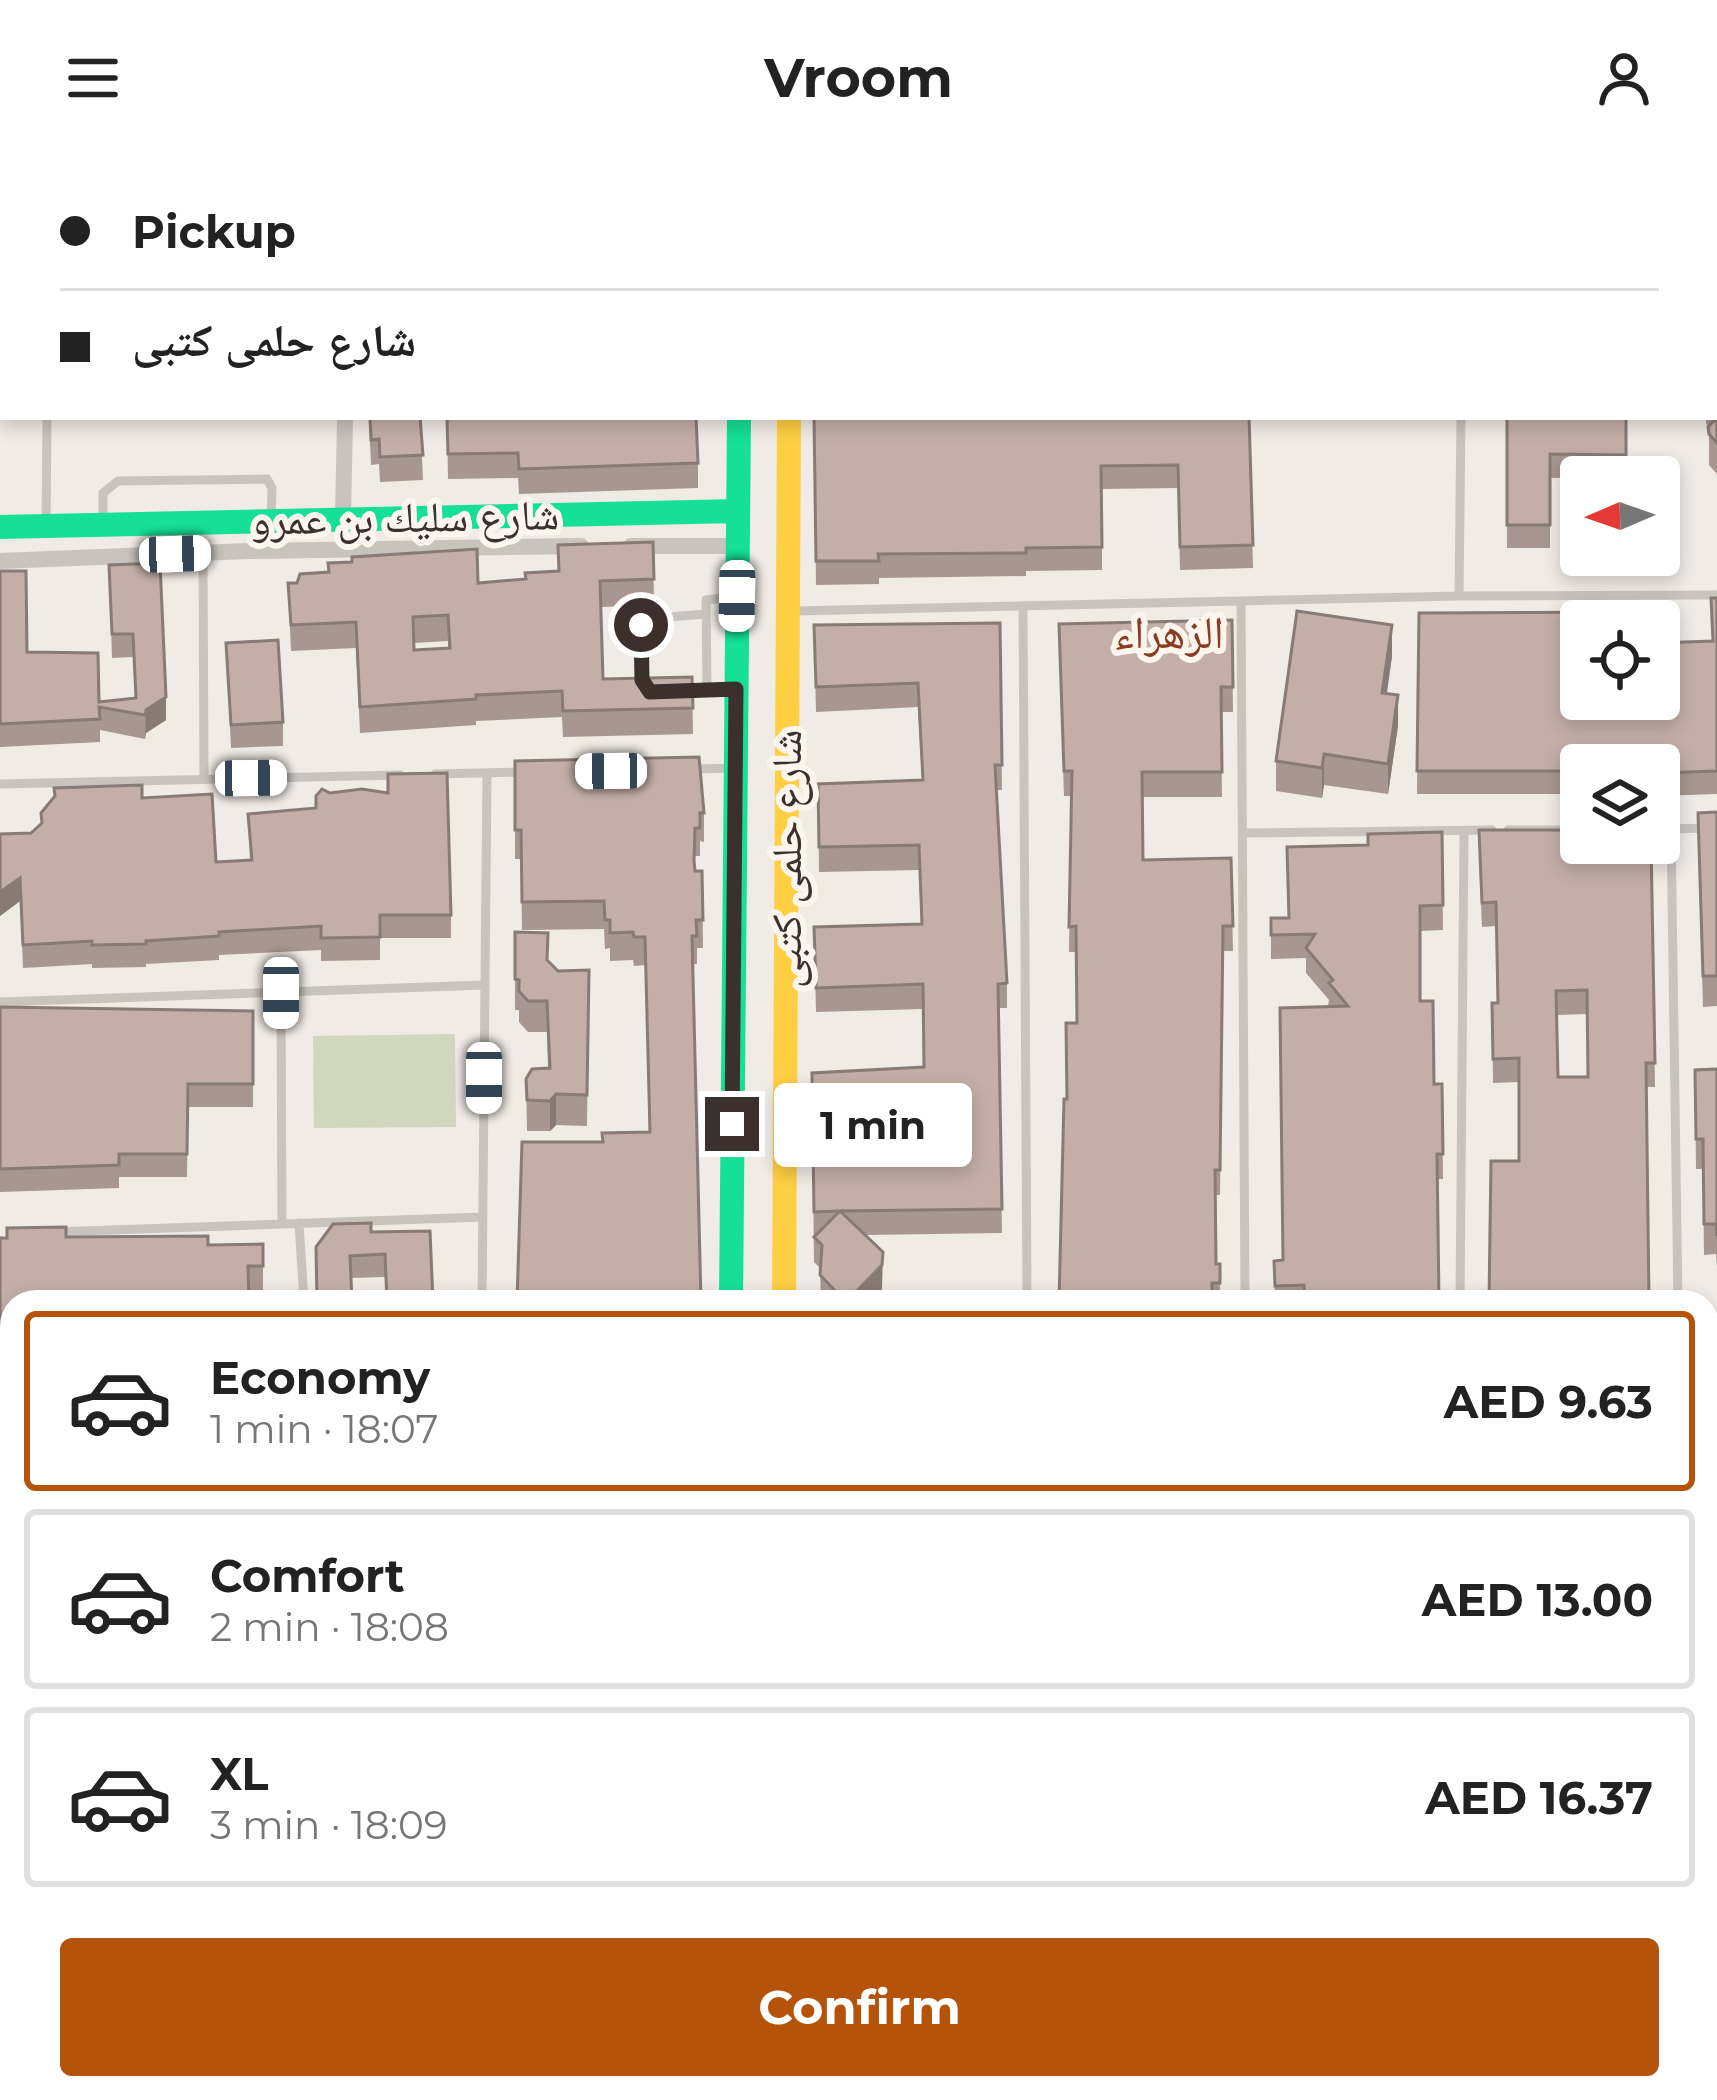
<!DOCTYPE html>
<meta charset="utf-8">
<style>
body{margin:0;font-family:Montserrat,"Noto Naskh Arabic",sans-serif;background:#f6f6f6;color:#222;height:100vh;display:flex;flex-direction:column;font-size:45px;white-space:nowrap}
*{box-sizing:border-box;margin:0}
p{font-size:39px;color:#767676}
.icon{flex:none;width:66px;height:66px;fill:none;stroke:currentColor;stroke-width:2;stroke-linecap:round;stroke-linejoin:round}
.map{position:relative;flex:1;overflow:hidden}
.side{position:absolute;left:0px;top:1134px;width:1719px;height:810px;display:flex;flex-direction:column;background:#fff;border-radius:36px 36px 0 0;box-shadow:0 6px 18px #0003}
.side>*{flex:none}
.guide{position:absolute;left:0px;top:0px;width:1719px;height:264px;box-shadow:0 6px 18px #0003;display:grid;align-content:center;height:264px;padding:0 60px;background:#fff}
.needle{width:78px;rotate:268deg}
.fabs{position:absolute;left:1560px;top:300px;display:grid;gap:24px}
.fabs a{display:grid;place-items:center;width:120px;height:120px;border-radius:12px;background:#fff;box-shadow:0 6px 18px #0003;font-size:60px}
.end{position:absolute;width:54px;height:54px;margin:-27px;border:15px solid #3b302b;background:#fff;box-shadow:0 0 0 6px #fff}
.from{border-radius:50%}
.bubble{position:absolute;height:84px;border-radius:12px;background:#fff;box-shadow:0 6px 18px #0003;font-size:39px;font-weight:700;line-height:84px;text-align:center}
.car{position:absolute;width:36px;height:72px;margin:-36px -18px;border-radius:15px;box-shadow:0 0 9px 3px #0007;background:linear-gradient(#fff 24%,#345 0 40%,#fff 0 76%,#345 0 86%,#fff 0)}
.guide b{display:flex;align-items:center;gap:42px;height:114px;font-size:45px}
.guide b+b{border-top:3px solid #e0e0e0}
.guide i{width:30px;height:30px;background:#222}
ul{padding:21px 0 0;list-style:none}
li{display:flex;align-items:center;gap:36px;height:180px;margin:0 24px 18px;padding:0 36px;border:6px solid #e0e0e0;border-radius:12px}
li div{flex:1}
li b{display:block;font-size:45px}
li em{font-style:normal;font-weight:700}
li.on{border-color:#b45309}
li>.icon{width:108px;height:108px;stroke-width:1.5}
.cta{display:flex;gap:24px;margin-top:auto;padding:24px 60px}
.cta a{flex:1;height:138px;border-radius:12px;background:#b45309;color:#fff;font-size:48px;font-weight:700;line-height:138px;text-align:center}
header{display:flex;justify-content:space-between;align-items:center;height:156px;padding:0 60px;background:#fff;font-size:54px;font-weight:700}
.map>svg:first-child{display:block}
.green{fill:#d1d6bf}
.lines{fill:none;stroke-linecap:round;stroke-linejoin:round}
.path{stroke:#c2bbb6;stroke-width:3;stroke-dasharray:6 6;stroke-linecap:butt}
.lane{stroke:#c9c3be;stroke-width:9}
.street{stroke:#c9c3be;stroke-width:16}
.fast{stroke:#16e098;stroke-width:24}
.slow{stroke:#ffcf43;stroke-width:24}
.jam{stroke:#f24e42;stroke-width:24}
.wall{fill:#a89690;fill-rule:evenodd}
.shaded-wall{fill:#887a75}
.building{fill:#c3afa7;stroke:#887a75;stroke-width:3;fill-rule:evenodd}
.route{stroke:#3b302b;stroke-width:15}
.labels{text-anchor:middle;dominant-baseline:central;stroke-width:12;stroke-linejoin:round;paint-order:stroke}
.street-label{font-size:42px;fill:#3b302b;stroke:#fbf5ee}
.neighbourhood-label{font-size:45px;fill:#8c3b22;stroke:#fbf5ee}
</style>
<header><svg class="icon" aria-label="menu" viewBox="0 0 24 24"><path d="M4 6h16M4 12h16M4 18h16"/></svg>Vroom<svg class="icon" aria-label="person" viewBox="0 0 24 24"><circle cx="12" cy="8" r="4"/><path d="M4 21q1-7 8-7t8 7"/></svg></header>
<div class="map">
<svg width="1717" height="1944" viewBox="0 0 1717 1944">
<rect width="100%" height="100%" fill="#f0ebe5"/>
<path class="green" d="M455,878L456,971L314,972L313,880Z"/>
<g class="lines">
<path class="path" d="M423,0L425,3
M380,3V0
M446,3L450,0
M1146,1932V1944
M1280,1932V1944"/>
<path class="lane" d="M49,3V0
M1050,3V0
M1247,3V0
M1462,3V0
M1686,3V0
M1716,15H1717
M1461,261L1459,440L1717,439
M103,368V337L118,325L267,323L272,332L271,362
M46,370L47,261
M203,397L204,623
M1241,445L1245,1146
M1023,450L1027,1146
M793,455L1459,440
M644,531V463L706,458
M735,533L707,534L706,444L737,440
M683,535L707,534
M693,613L736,612
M435,618L526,616
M0,628L400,619
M1659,673L1717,672
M1671,673L1678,1146
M1508,674H1581
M1242,677L1492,674
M281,837L282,1068
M0,846L485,829
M299,1067L304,1146
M53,1076L482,1061
M482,1146L487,617
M1460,1146L1464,675
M1707,1211H1717
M0,1291H12
M1707,1431H1717
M1712,1525V1574"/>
<path class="street" d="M348,3L349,0
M510,3V0
M343,362L345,261
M631,390H737
M0,405L248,395L581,390
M111,1932L112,1944
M761,1932L763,1944
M975,1932V1944"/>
<path class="fast" d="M0,371L738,355
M731,1146L739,261
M1707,1482L1717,1481
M1707,1520H1717
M1195,1932V1944"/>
<path class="slow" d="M784,1146L789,261
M0,1532H12
M0,1576L12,1575
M1235,1932V1944"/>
<path class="jam" d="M741,0V3
M791,0V3"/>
</g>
<path class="wall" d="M1716,21H1717V318L1709,309V270L1706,268V261H1716Z
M369,261H420L423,324L380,326L379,308L371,309Z
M814,261H1249L1253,412L1180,414L1178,332L1102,333V414L1026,415V420L879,422V428L816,429Z
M1627,261L1626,321L1550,322V392H1507V262Z
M447,263L698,307V332L519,338L518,322L448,323Z
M653,386L654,449L601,451L603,523L692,521L693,578L563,581L562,561L476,565V569L360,577L356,492L291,495L288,427H478L525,423ZM448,485V492L414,494V487Z
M109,409L166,564L146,577L145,583L100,574V586L0,591V415L27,496L99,546L135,542L133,501L112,502Z
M1717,442V638L1659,640V609H1581V638H1417L1419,457L1581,543L1712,485Z
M1232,464L1233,556H1221L1222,641H1142L1143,704L1231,702L1233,795H1223L1220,1039H1215L1216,1108H1220V1146H1059L1067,943L1077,867L1076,796H1069L1071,640H1064L1059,493Z
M1000,467L1002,634H997L1007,827V852H999L1002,1077L865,1079L882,1133L873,1143L821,1145L820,1112L814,1106L812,917L924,911L923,853L816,856L814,771L921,768L919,714L819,716L818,628L922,624L918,551L816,556L814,469Z
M226,487L283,566V590L231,592Z
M1392,500L1387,537L1398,570L1388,638L1324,629L1322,642L1276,635V605Z
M515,605L704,657V686L700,685V700H695V715H702L703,792H697V808H693L701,1146H517L603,986L649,976L645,809L634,810L633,804L610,805V792L605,793L604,773L522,774L521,703H515Z
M142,642L216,706L250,704L248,658L451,759V782H380V804L321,805V794L219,799V804L146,808V811L92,812V808L23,812L20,745L0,760L31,677Z
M1717,656V850L1703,851L1698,687Z
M1442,676L1443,774L1420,775V845L1434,928H1442L1443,1023H1437L1439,1146H1275L1274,1105L1283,1104L1329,844L1306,817V802L1271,803V762H1288L1368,689Z
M1651,687L1655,931H1647L1519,1005V926L1493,927L1492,847H1497L1496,770L1482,771L1479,698ZM1587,858L1588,921H1558L1557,859Z
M515,776L558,815L589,814L587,970L556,969L550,975H527L526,923L548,912L547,876H528L519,866V854H515Z
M0,851L253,855V951H188L187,1021H119V1032L0,1036Z
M1717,913V1110L1716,1098L1704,1099L1703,1013H1696L1695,914Z
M371,1076L433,1146H386L385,1121L351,1122L316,1091Z
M66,1081L208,1089L263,1088V1134H249V1146H12V1260H0V1082Z
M1707,1212H1717V1385H1707Z"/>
<path class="shaded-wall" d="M1392,469V500L1382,568V537Z
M1398,539V570L1388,638V608Z
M166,541V564L146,577L145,583L146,554Z
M1324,598V629L1322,642V612Z
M20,722V745L0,760V736Z
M556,938V969L550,975V945Z
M883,1096L882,1133L870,1146L848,1144Z"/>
<path class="building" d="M208,0H298V3H208Z
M554,0H604V3H554Z
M633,0H703V3H633Z
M831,0H999V3H831Z
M1069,0H1233V3H1069Z
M1283,0H1355V3H1284Z
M1716,21H1717V248L1716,247Z
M370,261H420L423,299L380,301L379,283L371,284Z
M468,261H696L698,307L519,313L518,297L448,298L447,263Z
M814,261H1249L1253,389L1180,391L1178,309L1101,310L1102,391L1026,392V397L878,398L879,405H816Z
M1626,261V299L1550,298V369H1507V262Z
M1717,262V287L1709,278L1708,271Z
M653,386L654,423L600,425L603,523L692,521L693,552L563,555L562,535L476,539V543L360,551L356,466L291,469L288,427H297L300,418L329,416L328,407L352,406V401L477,393L478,427L526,423L525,417L559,415L558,389ZM448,459L450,492L414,494L413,461Z
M160,407L166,541L146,554L145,559L99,551L100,563L0,568V415H26L27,496L98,497L99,546L136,542L133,478H112L109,409Z
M1711,442H1717V615L1659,617V609H1581V615H1417L1419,457L1627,456V465H1581V543H1659V487L1713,485Z
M1297,455L1392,469L1382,537L1398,539L1388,608L1324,598L1322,612L1276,605Z
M1232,464L1233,531H1221L1222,616H1142L1143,704L1231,702L1233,770H1223L1220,1014H1215L1216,1108H1220V1127H1212V1146H1059L1064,943H1067L1066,867H1077L1076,770L1069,771L1072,615H1064L1059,468Z
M1000,467L1002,609H995L1007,827L998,828L1002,1053L840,1055L883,1096L882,1109L848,1144L892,1143V1146H812L844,1144L820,1119L822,1089L814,1081L840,1055L814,1056L812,917L924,911L923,828L816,832L814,771L922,768L919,689L819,691L818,628L923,624L918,527L816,531L814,469Z
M278,484L283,566L231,569L226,487Z
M699,601L704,657H700V672H695L694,705L695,715H702L703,764H696L697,780H692L701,1146H606V1136H539V1146H517L522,986H603L602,977L650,976L645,781H634L633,776L610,777V764H605L604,745L522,746L521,674H515V605Z
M447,617L451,759H380V781L321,782V770L219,776V780L146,785V788L92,789V785L23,789L20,722L0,736V678L31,677L42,667L41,657L55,640L54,632L142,629V642L212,638L216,706L252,704L248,658L316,652V640L322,633L330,637L362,633L388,637V618Z
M1717,656V820H1703L1698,657Z
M1479,674H1581V687H1651L1655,907H1646L1649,1146H1489L1491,1005H1519V902L1493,903L1492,847H1498L1496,746L1482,747ZM1587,834L1588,921H1558L1556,835Z
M1442,676L1443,749L1420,750V845H1433L1434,928H1442L1443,998H1437L1439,1146H1305L1304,1129L1275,1130L1274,1105L1283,1104L1280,852L1348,850L1329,827L1333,824L1306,792L1315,778L1271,779V762H1289L1287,691L1368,689V678Z
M515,776L548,777L547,804L558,815L589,814L587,939L556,938L550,945L527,944L526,923L532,913L550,912L547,845H528L519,835V824L515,823Z
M0,851L253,855V928H188L187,998H119V1009L0,1013Z
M1717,913V1080L1716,1068H1704L1703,983H1696L1695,914Z
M371,1067V1076L430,1075L433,1146H387L385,1098L350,1100L352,1146H317L316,1091L333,1068Z
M66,1071V1081L208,1080V1089L263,1088V1110H248L249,1146H55V1142H22V1146H12V1236H0V1082H7V1072Z
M1707,1212H1717V1356H1707Z"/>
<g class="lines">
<path class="route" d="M641,469L642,524L650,536L736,533L732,968"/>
</g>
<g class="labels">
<g class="street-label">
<text transform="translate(405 361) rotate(-1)">شارع سليك بن عمرو</text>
<text transform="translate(786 703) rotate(-90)">شارع حلمى كتبى</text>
</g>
<g class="neighbourhood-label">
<text x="1169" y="475">الزهراء</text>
</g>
</g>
</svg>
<div class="fabs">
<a><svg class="needle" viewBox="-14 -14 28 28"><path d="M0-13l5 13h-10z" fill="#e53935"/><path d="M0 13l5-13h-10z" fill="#767676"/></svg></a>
<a><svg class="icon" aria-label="locate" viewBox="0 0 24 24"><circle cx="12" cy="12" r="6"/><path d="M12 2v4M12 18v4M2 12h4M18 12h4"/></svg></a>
<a><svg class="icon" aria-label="layers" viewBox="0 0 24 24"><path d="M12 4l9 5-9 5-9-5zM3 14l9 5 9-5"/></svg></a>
</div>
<i class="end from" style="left:641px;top:469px"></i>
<i class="end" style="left:732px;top:968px"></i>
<div class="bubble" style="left:774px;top:927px;width:198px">1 min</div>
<i class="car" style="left:175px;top:398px;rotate:88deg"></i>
<i class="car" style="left:737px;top:440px;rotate:181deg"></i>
<i class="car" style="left:611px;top:615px;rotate:269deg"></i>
<i class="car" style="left:251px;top:622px;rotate:89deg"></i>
<i class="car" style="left:281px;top:837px;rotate:180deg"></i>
<i class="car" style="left:484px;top:922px;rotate:180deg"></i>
<div class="guide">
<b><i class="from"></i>Pickup</b>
<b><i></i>شارع حلمى كتبى</b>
</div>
<section class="side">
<ul>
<li class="on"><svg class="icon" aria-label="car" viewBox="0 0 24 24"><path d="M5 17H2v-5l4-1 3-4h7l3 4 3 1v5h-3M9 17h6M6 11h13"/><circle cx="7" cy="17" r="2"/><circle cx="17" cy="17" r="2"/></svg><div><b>Economy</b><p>1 min · 18:07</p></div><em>AED 9.63</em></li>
<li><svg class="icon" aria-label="car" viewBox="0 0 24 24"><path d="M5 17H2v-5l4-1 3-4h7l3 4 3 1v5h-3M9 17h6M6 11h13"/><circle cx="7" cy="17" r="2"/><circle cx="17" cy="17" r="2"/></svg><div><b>Comfort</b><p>2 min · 18:08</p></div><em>AED 13.00</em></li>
<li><svg class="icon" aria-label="car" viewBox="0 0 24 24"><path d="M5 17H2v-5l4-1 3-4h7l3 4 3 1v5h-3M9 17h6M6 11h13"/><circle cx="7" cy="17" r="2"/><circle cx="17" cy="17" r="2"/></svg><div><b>XL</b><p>3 min · 18:09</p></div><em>AED 16.37</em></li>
</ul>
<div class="cta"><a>Confirm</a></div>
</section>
</div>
